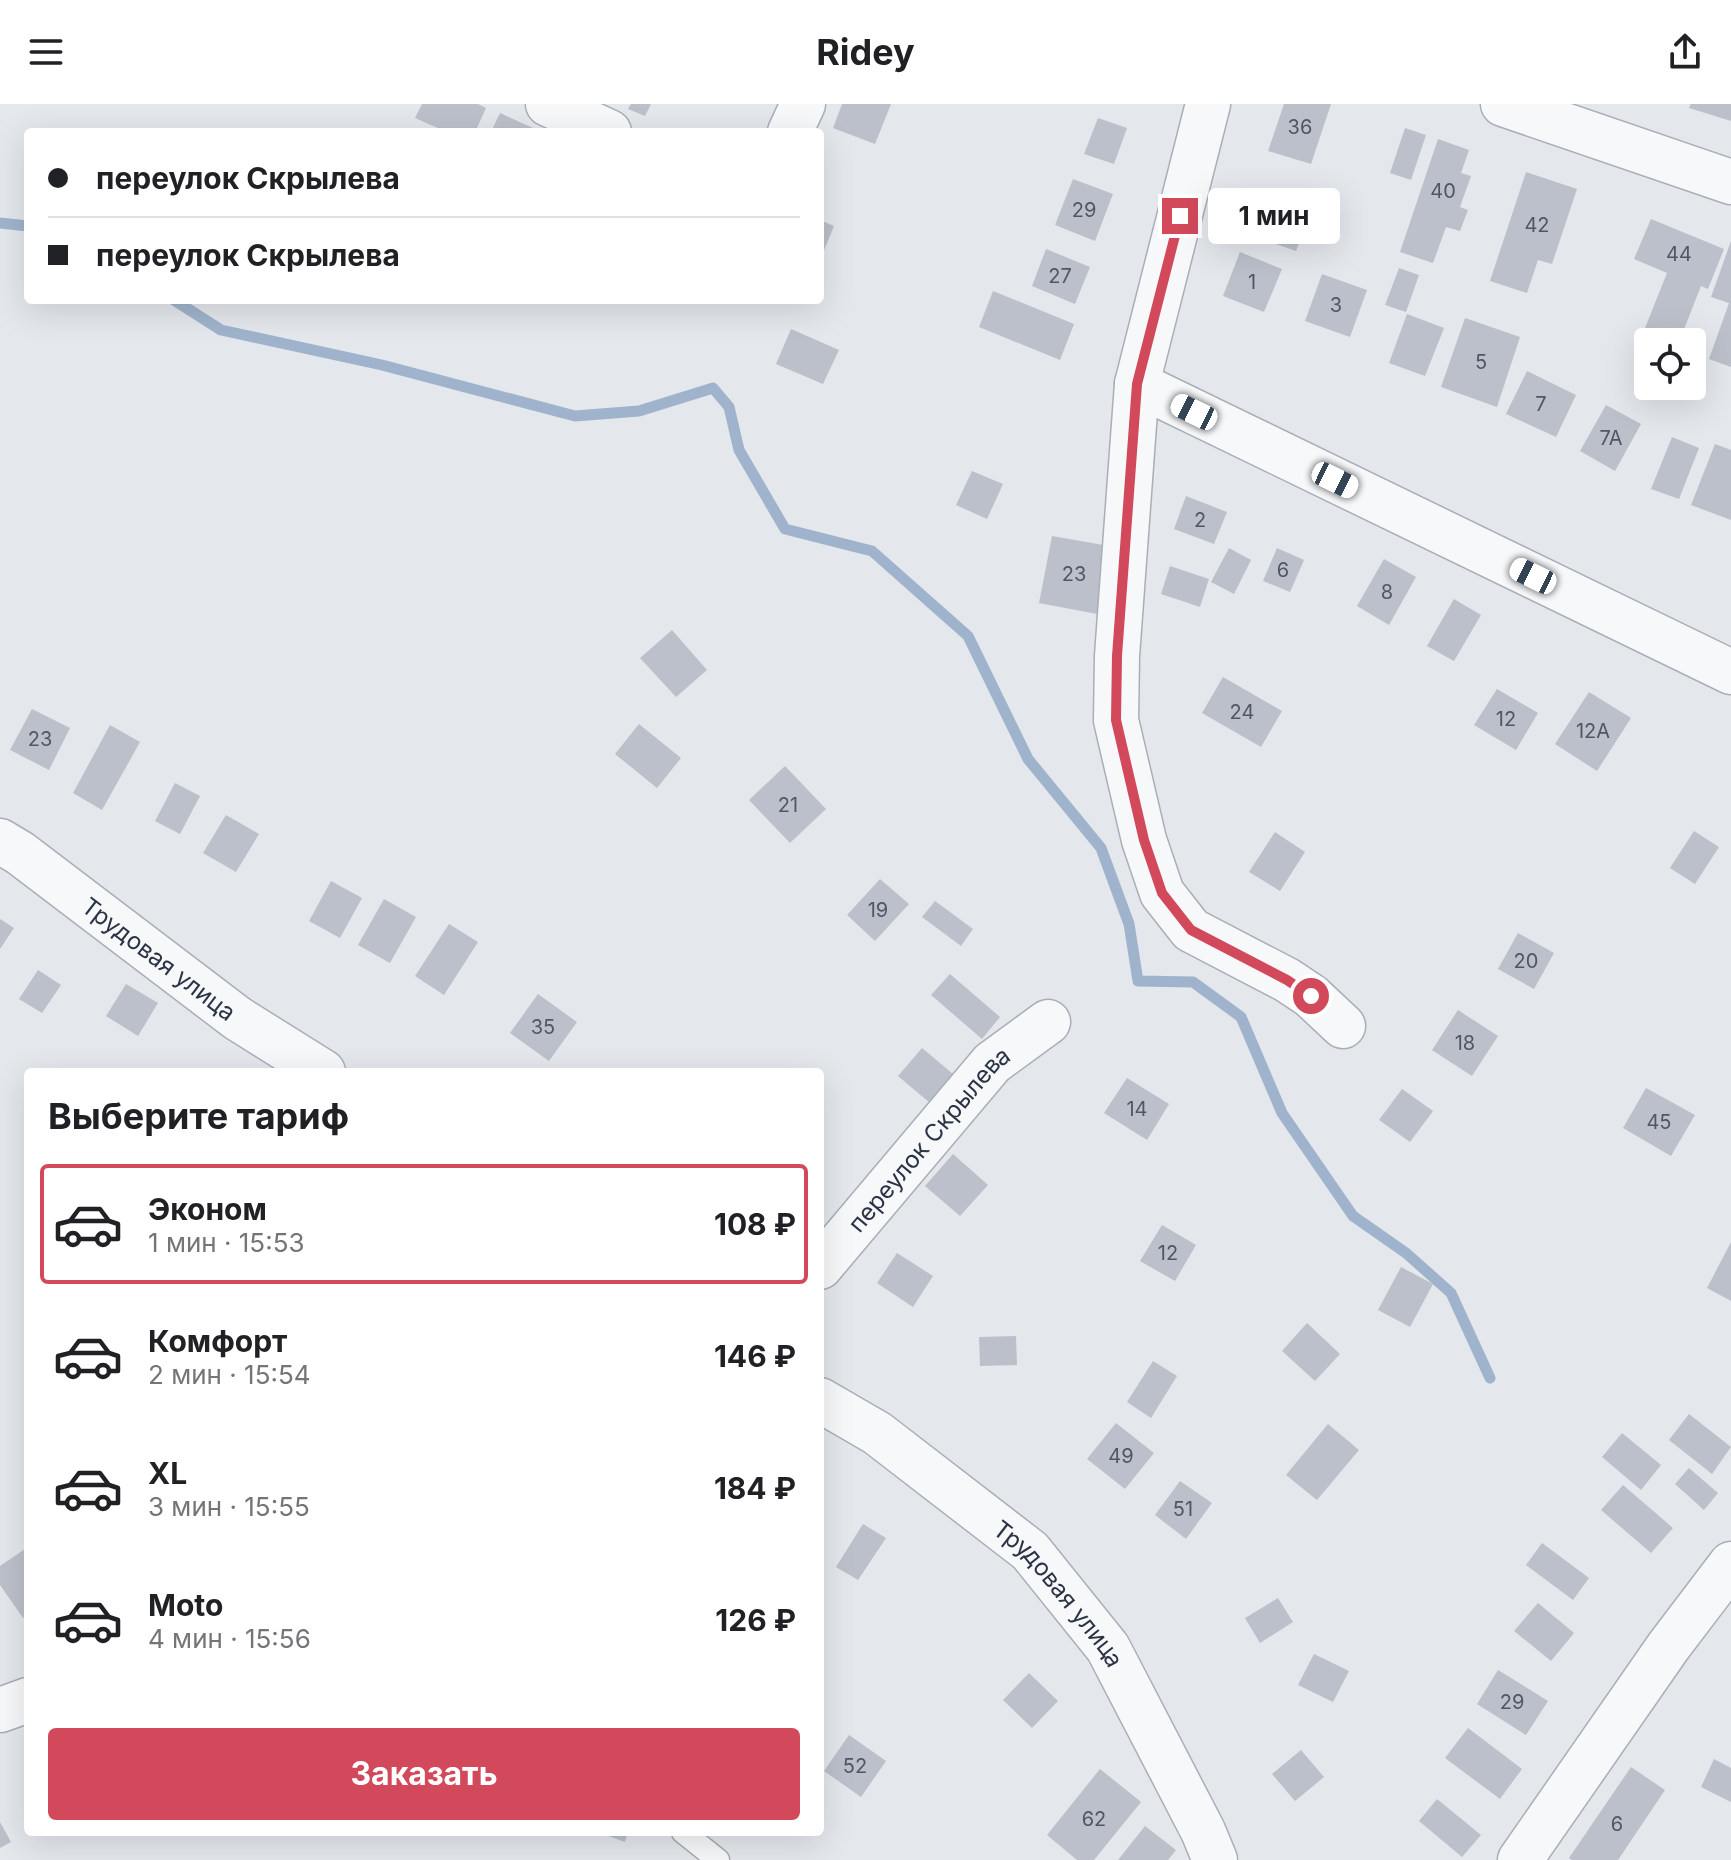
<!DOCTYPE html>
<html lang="ru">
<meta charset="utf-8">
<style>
body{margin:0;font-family:Inter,sans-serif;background:#f2f2f2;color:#202124;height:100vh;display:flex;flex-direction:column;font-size:30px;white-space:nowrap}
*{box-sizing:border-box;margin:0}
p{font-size:26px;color:#757577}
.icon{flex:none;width:44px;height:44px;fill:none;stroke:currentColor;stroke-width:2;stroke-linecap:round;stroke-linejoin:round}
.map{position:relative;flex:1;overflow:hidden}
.sheet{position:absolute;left:24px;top:964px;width:800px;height:768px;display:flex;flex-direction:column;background:#fff;border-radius:8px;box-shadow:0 8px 32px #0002}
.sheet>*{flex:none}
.banner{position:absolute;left:24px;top:24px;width:800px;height:176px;border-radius:8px;box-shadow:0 8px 32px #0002;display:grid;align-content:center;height:176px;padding:0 24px;background:#fff}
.buttons{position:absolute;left:1634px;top:224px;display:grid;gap:16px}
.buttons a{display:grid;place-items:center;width:72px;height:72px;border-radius:8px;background:#fff;box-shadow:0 8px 32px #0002;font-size:40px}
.end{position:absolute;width:36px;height:36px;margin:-18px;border:10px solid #d1495b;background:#fff;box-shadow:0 0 0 4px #fff}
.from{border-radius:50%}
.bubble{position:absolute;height:56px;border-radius:8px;background:#fff;box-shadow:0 8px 32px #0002;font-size:26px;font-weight:700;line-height:56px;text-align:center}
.car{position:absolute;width:24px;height:48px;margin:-24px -12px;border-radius:10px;box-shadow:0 0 6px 2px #0007;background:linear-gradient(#fff 24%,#345 0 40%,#fff 0 76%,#345 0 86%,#fff 0)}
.banner b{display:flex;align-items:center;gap:28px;height:76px;font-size:30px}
.banner b+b{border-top:2px solid #e0e0e0}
.banner i{width:20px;height:20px;background:#202124}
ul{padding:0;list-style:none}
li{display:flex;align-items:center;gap:24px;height:120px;margin:0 16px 12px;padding:0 8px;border:4px solid transparent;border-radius:8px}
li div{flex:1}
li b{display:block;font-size:30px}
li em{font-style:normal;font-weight:700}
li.current{border-color:#d1495b}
li>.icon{width:72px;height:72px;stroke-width:1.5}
h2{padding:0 24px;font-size:36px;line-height:96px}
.button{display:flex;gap:16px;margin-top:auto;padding:16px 24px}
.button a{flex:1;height:92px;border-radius:8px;background:#d1495b;color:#fff;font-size:32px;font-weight:700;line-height:92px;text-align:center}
header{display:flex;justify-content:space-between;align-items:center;height:104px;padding:0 24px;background:#fff;font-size:36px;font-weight:700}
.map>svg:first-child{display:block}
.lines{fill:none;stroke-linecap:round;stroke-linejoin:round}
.stream{stroke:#9fb4cc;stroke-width:11}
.building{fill:#bbc0ca}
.lane-casing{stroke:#a9aeb7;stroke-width:25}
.street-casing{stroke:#a9aeb7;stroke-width:47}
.lane{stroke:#f7f8fa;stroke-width:22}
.street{stroke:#f7f8fa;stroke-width:44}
.route{stroke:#d1495b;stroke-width:10}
.labels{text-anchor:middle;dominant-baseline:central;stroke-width:7;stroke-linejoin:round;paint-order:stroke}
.number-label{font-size:20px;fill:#4f5766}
.street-label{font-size:24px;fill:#2b3445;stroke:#f4f6f9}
</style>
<header><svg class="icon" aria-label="menu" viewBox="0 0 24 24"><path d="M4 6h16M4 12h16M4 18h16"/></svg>Ridey<svg class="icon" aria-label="share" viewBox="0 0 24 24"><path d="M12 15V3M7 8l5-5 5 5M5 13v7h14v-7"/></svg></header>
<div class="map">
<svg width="1731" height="1756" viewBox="0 0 1731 1756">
<rect width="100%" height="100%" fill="#e4e7ec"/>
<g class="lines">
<path class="stream" d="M0,119L28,122
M174,196L221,226L382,261L575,312L639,307L713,284L729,303L739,346L785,425L872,447L968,532L1028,655L1101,744L1129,820L1138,877L1193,878L1241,913L1282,1009L1353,1112L1406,1149L1451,1189L1490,1274"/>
</g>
<path class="building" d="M422,0H478L486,4L475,28H447L415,14Z
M631,0H651L645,12L628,5Z
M842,0H891L875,40L833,24Z
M1284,0H1331L1311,60L1268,47Z
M1691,0H1731V17L1689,4Z
M500,9L533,24L531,28H491Z
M1098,14L1127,24L1114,60L1084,50Z
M1405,24L1426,31L1411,76L1390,69Z
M1438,35L1469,46L1461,69L1471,72L1460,103L1468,106L1460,127L1446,123L1433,159L1400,148Z
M1526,68L1577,85L1552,160L1538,156L1527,189L1490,177Z
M1073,75L1113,90L1095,137L1055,121Z
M1259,88L1311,107L1296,147L1244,129Z
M1651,115L1724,145L1708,185L1701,182L1679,238H1648V255L1635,249L1667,169L1634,155Z
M820,116L834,122L820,156Z
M1731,137V263L1709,255L1729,199L1711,193Z
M1046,145L1090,163L1075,200L1032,182Z
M1240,148L1282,165L1264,208L1223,192Z
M1399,164L1419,171L1406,208L1385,201Z
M1322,170L1367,186L1350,233L1305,217Z
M993,187L1074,220L1060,256L979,223Z
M1407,210L1444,224L1425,272L1389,259Z
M1465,214L1520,233L1497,303L1441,283Z
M791,225L839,246L823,280L776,260Z
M1527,267L1576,291L1556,333L1506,310Z
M1606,301L1641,320L1615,367L1580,347Z
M1672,333L1699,344L1679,395L1651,385Z
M1715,340L1731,346V416L1691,401Z
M972,367L1003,380L987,415L956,401Z
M1186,392L1227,408L1214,440L1174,425Z
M1052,432L1109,442L1097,510L1039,499Z
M1229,444L1251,456L1234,490L1211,478Z
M1277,444L1304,456L1290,488L1263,477Z
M1384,455L1416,473L1389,521L1357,502Z
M1170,462L1209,475L1200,503L1161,490Z
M1454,495L1481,511L1454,557L1427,542Z
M672,526L707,566L676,593L640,554Z
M1223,573L1282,607L1261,643L1202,609Z
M1497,585L1538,609L1516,646L1474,621Z
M1589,588L1631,614L1597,667L1555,640Z
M32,605L70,624L49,666L10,646Z
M639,620L681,654L657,684L615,650Z
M110,621L140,638L102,706L73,689Z
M785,662L826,705L790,739L749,696Z
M175,679L200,692L180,730L155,717Z
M226,711L259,730L236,768L203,749Z
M1694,727L1719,743L1695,780L1670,764Z
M1275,728L1305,748L1280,787L1249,768Z
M880,775L909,800L875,837L847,811Z
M331,777L362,794L340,834L309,817Z
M384,795L416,813L390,859L358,841Z
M935,797L973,825L961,842L922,813Z
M0,815L14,824L0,845Z
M449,820L478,838L444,891L415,872Z
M1518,829L1554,849L1534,885L1498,865Z
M38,866L61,881L42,909L19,895Z
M950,870L1000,913L982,935L931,891Z
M126,880L158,899L138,932L106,912Z
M538,890L577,918L549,957L510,929Z
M1458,906L1498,932L1472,972L1432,946Z
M922,944L953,970L930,999L898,972Z
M1127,974L1169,1000L1147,1036L1104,1009Z
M1646,984L1695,1011L1671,1052L1623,1024Z
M1402,985L1433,1007L1410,1038L1379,1016Z
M953,1050L988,1081L960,1112L925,1082Z
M1162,1121L1196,1141L1175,1177L1140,1157Z
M1731,1138V1197L1707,1184Z
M897,1149L933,1172L913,1203L877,1179Z
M1401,1163L1433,1180L1410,1223L1378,1206Z
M1307,1219L1340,1250L1315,1277L1282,1247Z
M1016,1232L1017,1261L980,1262L979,1233Z
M1153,1257L1177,1272L1151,1314L1127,1298Z
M1689,1310L1731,1343L1712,1370L1669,1336Z
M1116,1319L1154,1349L1125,1385L1087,1355Z
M1328,1320L1359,1346L1317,1396L1286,1371Z
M1622,1329L1661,1361L1641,1386L1602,1353Z
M1689,1364L1718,1389L1704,1406L1675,1380Z
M1180,1377L1212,1399L1186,1435L1155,1411Z
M1623,1381L1673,1424L1651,1449L1601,1406Z
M863,1420L886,1434L858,1476L836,1463Z
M1542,1439L1589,1474L1573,1496L1526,1461Z
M28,1443V1511L23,1514L0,1481V1462Z
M1278,1494L1293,1518L1260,1539L1245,1514Z
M1538,1499L1574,1529L1551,1557L1514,1527Z
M1314,1550L1349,1567L1333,1598L1298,1581Z
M1498,1566L1548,1597L1526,1631L1477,1600Z
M1029,1569L1058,1597L1032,1624L1003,1596Z
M1468,1624L1522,1665L1500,1695L1445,1654Z
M849,1631L886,1657L861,1693L824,1667Z
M1301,1646L1324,1673L1295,1697L1272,1670Z
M1714,1655L1731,1664V1698L1701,1683Z
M1631,1663L1665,1686L1618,1756H1572L1569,1754Z
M1100,1665L1141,1698L1094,1756H1077L1047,1731Z
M1437,1695L1481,1731L1462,1753L1419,1717Z
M0,1718L11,1738L0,1744Z
M1145,1722L1176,1746L1168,1756H1118Z
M597,1728H628L625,1738Z"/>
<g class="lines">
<defs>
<path id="lane" d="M683,1728L718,1756"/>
<g id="street">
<path d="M548,0L609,28"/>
<path d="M1208,0L1137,280L1117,552L1116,616L1144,736L1162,789L1191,826L1287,876L1311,892L1343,922"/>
<path d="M1503,0L1731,78"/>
<path d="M790,28L803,0"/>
<path d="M1137,280L1731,568"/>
<path id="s1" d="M0,737L20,749L237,914L323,968"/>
<path id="s2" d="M820,1163L992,959L1048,918"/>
<path id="s3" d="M820,1296L877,1329L1030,1447L1108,1544L1203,1727L1215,1756"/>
<path d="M0,1606L28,1596"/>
<path d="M1520,1756L1668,1543L1731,1460"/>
</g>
</defs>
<use href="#lane" class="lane-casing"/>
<use href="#street" class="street-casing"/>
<use href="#lane" class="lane"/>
<use href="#street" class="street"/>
</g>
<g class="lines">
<path class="route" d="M1180,112L1137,280L1117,552L1116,616L1144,736L1162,789L1191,826L1287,876L1311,892"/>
</g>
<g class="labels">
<g class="number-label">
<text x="1300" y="23">36</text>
<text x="1443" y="87">40</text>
<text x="1084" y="106">29</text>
<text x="1537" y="121">42</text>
<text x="1679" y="150">44</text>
<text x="1060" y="172">27</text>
<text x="1252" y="178">1</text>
<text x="1336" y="201">3</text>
<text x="1481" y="258">5</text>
<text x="1541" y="300">7</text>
<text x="1611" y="334">7А</text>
<text x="1200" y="416">2</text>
<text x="1283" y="466">6</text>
<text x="1074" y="470">23</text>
<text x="1387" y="488">8</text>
<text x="1242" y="608">24</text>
<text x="1506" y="615">12</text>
<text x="1593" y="627">12А</text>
<text x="40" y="635">23</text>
<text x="788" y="701">21</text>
<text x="878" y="806">19</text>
<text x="1526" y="857">20</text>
<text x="543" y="923">35</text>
<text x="1465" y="939">18</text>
<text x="1137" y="1005">14</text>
<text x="1659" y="1018">45</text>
<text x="1168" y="1149">12</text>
<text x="1121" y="1352">49</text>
<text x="1183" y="1405">51</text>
<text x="1512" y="1598">29</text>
<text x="855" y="1662">52</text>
<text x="1094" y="1715">62</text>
<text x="1617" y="1720">6</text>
</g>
<g class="street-label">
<text stroke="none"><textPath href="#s1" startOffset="198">Трудовая улица</textPath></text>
<text stroke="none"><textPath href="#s2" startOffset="168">переулок Скрылева</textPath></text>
<text stroke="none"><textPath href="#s3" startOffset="310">Трудовая улица</textPath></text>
</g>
</g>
</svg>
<div class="buttons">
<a><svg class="icon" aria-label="locate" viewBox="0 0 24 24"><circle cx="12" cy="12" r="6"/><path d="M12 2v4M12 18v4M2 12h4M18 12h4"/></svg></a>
</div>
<i class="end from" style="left:1311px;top:892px"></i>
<i class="end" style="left:1180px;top:112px"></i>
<div class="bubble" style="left:1208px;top:84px;width:132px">1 мин</div>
<i class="car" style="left:1194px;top:308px;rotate:296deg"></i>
<i class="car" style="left:1335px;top:376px;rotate:116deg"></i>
<i class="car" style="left:1533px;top:472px;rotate:296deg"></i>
<div class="banner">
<b><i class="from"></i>переулок Скрылева</b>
<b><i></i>переулок Скрылева</b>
</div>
<section class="sheet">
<h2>Выберите тариф</h2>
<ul>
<li class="current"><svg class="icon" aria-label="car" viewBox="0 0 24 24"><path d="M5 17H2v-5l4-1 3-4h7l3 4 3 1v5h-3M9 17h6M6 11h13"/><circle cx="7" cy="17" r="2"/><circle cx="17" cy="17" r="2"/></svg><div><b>Эконом</b><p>1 мин · 15:53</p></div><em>108 ₽</em></li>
<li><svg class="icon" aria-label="car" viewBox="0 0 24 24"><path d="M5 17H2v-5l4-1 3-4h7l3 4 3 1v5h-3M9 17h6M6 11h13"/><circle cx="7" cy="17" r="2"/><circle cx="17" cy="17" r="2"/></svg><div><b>Комфорт</b><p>2 мин · 15:54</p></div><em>146 ₽</em></li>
<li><svg class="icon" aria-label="car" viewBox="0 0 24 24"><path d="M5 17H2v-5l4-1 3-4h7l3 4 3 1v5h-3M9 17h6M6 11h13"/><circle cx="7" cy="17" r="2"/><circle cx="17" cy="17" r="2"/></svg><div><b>XL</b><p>3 мин · 15:55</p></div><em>184 ₽</em></li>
<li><svg class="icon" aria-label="car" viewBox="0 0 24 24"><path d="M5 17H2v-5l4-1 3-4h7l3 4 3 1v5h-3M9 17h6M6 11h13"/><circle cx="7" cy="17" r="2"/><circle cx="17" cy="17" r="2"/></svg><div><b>Moto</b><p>4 мин · 15:56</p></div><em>126 ₽</em></li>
</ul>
<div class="button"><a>Заказать</a></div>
</section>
</div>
